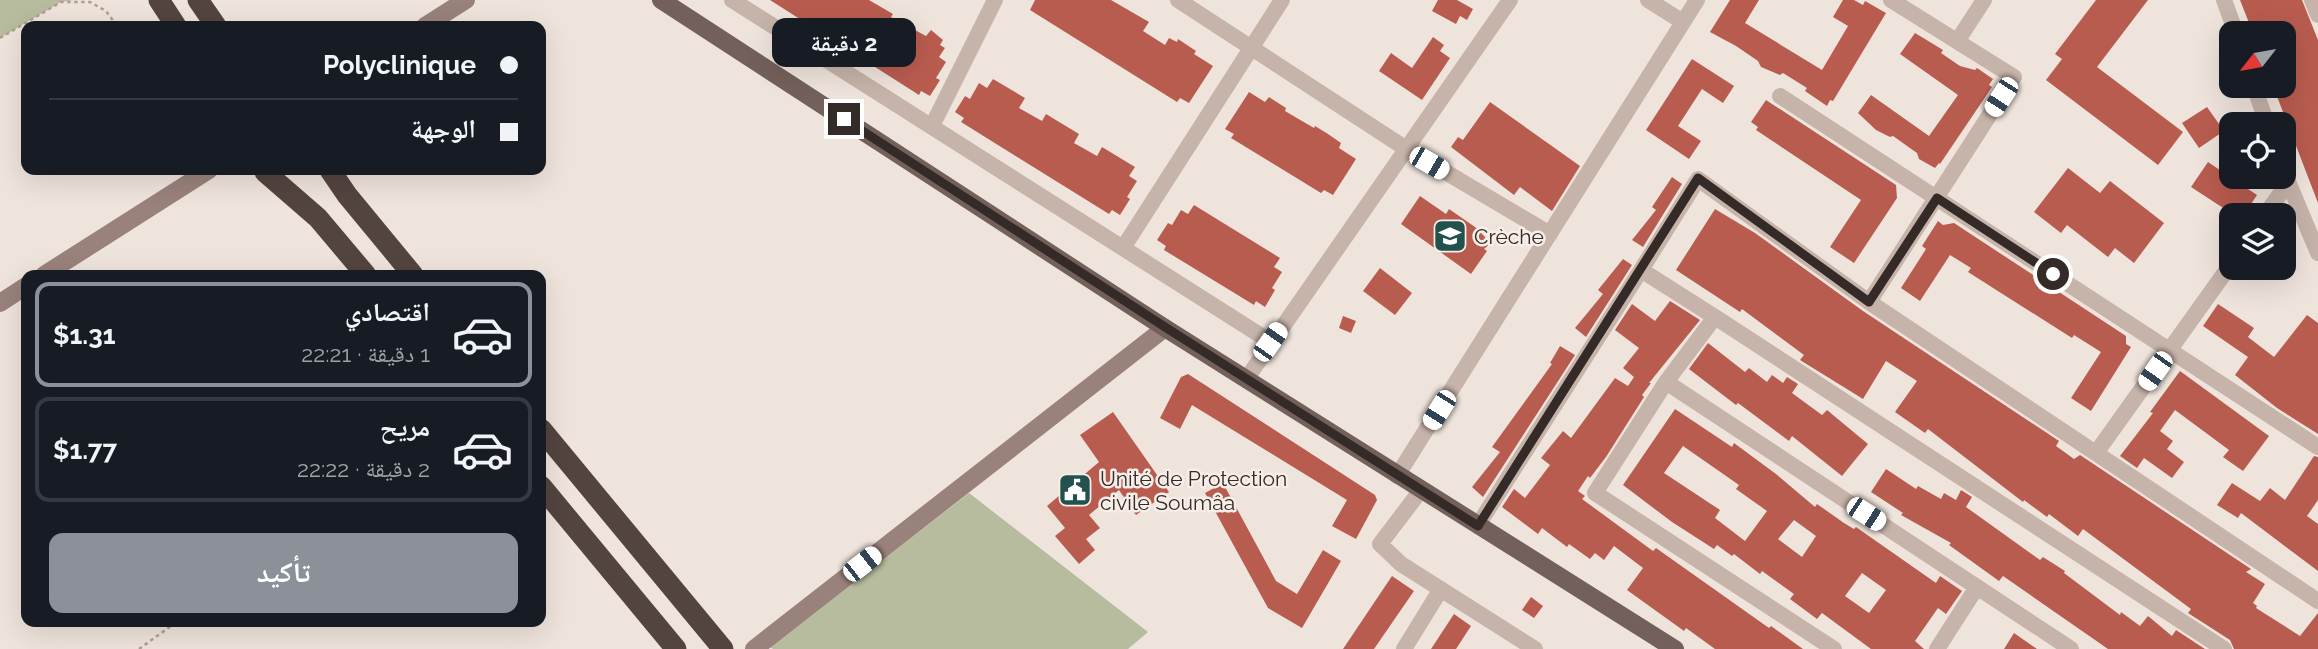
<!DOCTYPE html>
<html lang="ar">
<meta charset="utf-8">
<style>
body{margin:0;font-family:Raleway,"Noto Naskh Arabic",sans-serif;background:#20242c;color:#f1f3f6;direction:rtl;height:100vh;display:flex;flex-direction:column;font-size:26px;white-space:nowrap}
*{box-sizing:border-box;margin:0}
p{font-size:23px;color:#9ea1a6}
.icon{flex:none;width:38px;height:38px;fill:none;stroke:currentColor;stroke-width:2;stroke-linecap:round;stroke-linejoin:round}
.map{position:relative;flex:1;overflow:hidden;direction:ltr}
.panel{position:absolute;left:21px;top:270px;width:525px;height:357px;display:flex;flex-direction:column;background:#171b24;border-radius:14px;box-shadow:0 7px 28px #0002;direction:rtl}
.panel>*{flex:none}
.hud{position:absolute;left:21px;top:21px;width:525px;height:154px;border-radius:14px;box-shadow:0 7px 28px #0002;direction:rtl;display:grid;align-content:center;height:154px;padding:0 28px;background:#171b24}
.needle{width:46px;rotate:239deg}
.controls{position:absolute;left:2219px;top:21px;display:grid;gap:14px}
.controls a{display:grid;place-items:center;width:77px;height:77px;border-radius:14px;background:#171b24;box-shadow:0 7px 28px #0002;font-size:35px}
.end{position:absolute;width:32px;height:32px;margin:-16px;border:9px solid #342a28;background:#fff;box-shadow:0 0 0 4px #fff}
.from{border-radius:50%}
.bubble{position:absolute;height:49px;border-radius:14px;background:#171b24;box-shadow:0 7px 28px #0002;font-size:23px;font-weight:700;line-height:49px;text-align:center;direction:rtl}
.car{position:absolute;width:21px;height:42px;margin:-21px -10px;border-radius:9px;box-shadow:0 0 5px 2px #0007;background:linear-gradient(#fff 24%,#345 0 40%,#fff 0 76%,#345 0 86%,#fff 0)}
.hud b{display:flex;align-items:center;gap:24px;height:66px;font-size:26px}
.hud b+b{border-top:2px solid #363941}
.hud i{width:18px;height:18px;background:#f1f3f6}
ul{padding:12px 0 0;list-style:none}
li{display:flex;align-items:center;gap:21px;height:105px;margin:0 14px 10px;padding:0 14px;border:4px solid #363941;border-radius:14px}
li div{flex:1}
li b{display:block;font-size:26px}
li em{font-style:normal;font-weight:700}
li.on{border-color:#8c9099}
li>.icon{width:63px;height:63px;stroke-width:1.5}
.cta{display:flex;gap:14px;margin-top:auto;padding:14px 28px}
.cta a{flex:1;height:80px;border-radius:14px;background:#8c9099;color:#fff;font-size:28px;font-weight:700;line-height:80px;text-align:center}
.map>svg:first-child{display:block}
.green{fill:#b6bc9d}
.building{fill:#b95c50;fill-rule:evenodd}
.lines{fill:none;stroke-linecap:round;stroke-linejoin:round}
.path{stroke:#b19d93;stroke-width:2.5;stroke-dasharray:3.5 3.5;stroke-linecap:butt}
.street{stroke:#c6b3a9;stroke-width:16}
.secondary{stroke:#99827b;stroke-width:18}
.primary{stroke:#74605b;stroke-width:18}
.highway{stroke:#544440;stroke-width:21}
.route{stroke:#342a28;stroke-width:9}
.labels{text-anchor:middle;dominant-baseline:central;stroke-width:5;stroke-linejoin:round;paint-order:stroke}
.poi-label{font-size:21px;fill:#342a28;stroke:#f7eee8;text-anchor:start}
</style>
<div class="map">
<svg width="2318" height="649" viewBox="0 0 2318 649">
<rect width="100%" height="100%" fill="#efe4dc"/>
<path class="green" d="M0,0H74L61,2L0,38Z
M969,493L1148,632L1128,649H773L770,647Z"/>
<path class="building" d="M770,0H869L893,14L891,17L926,36L931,30L943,40L940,45L945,48L939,57L946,62L936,78L940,80L930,96L921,91L919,95Z
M1035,0H1111L1149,22L1143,31L1165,45L1169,38L1177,42L1178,39L1196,51L1194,54L1213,66L1189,103L1180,98L1177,102L1030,10Z
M1438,0H1457L1473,9L1467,20L1460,16L1456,24L1432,11Z
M1730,0H1759L1745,23L1822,70L1848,26L1833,17L1843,0H1854L1863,5L1865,1L1886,13L1833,101L1830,100L1827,106L1805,91L1807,88L1783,73L1780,75L1761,67L1758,61L1736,46L1710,32Z
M2096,0H2148L2097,67L2183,132L2158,165L2046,80L2062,59L2055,54Z
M2240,0H2302L2318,40V203L2273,86H2284V33H2253Z
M1915,33L1943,50L1941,53L1960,66L1975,70L1977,68L1993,79L1989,85L1992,87L1940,164L1939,163L1935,168L1919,159L1917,153L1893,136L1890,137L1876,130L1858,113L1871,95L1929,136L1958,95L1900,54Z
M1433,37L1444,45L1440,51L1450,58L1422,100L1379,71L1391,53L1412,68Z
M1692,59L1734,86L1723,103L1702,89L1678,126L1701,141L1689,159L1646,130Z
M993,79L1025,98L1019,108L1042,121L1046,114L1079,134L1074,143L1097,156L1102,147L1135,167L1129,176L1137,181L1127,197L1130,199L1120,215L1112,210L1109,214L961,122L964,118L955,112L965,96L970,99L979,83L987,88Z
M1249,92L1265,102L1269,97L1286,108L1285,111L1314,128L1315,126L1328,134L1341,143L1339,148L1356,159L1333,195L1324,190L1321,193L1231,138L1234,134L1225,129Z
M1766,100L1896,185L1897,198L1854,263L1830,247L1861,200L1756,130L1758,127L1751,122Z
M1490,102L1580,166L1552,211L1520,187L1514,195L1451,147L1458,137L1463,140Z
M2207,107L2224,131L2199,148L2182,123Z
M2208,162L2257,195L2244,215H2234L2191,187Z
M2068,168L2100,193L2110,181L2164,223L2134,263L2115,248L2108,257L2067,225L2061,233L2034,212Z
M1672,177L1682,184L1643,247L1632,240L1656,210L1652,207Z
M1420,196L1446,214L1449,209L1475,227L1491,243L1484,249L1487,251L1471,274L1401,224Z
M1194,205L1280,258L1274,267L1282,272L1272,288L1275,290L1265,307L1256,301L1254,305L1164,250L1166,246L1157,240L1168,223L1172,225L1181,210L1188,214Z
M1715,209L1755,233L1863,311L2059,441L2056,446L2074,459L2080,455L2251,569L2246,572L2265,584L2253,603L2257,606L2256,608L2300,636L2318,613V649H2234L2230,640L2188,613L2191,609L2083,529L2078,536L2049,514L2047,517L2024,500L2023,502L1928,429L1925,433L1895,412L1917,381L1886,361L1863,399L1800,360L1804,355L1742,309L1740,312L1676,270Z
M1938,221L1943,225L1954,223L2126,336V344L2131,347L2091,411L2071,398L2101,352L2074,335L2072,338L1968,272L1971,268L1950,255L1920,301L1901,288L1926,249L1922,246Z
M1623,259L1632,265L1586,337L1575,328L1603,294L1598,290Z
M1380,268L1412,293L1395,315L1363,291Z
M1670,301L1700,320L1649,383H1651L1642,395L1644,397L1606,457L1590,478L1588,476L1578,491L1585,496L1582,499L1653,551L1656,548L1769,628L1771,626L1803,649H1715L1686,628L1684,631L1627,590L1643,568L1614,546L1604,560L1595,553L1590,559L1569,544L1567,547L1542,528L1538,534L1502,507L1514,489L1525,498L1550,465L1541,458L1563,431L1571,438L1615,378L1628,386L1634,377L1623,368L1639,348L1615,330L1632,304L1655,321Z
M2218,304L2254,328L2248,337L2274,357L2307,315L2318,323V434L2277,408L2235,375L2248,357L2203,326Z
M1343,316L1356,321L1351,333L1339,328Z
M1708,343L1745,372L1749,368L1767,382L1772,375L1783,383L1787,377L1798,384L1792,393L1822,415L1827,410L1868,444L1842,476L1792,436L1789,441L1738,403L1736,405L1689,369Z
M1560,346L1575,355L1483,497L1472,487L1500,452L1492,447L1552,364L1550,363Z
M2180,371L2269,436L2243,471L2223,457L2229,450L2175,410L2160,431L2173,441L2167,449L2184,462L2172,478L2144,458L2137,468L2120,456L2153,413L2150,412Z
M1188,374L1375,495L1377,500L1356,539L1332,526L1347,500L1192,405L1180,429L1160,418L1181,377Z
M1675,409L1732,447L1734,443L1776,474L1815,507L1817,504L1844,523L1854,529L1856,527L1936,583L1940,576L1962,591L1946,614L1938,608L1915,641L1924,649H1871L1822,613L1817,619L1790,599L1794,594L1762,571L1760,574L1734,554L1732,556L1717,545L1714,549L1672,522L1623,485ZM1683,446L1739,485L1736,489L1767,511L1745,541L1715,518L1720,510L1664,473ZM1794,520L1816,536L1802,557L1778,539ZM1862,573L1886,590L1869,613L1845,596Z
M1113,412L1169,492L1136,515L1119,490L1089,515L1100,528L1086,539L1095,550L1079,564L1055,536L1065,528L1047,506L1099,462L1080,435Z
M2314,456L2318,457V500L2307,516L2318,524V571L2241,513L2238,518L2217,505L2232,483L2260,501L2270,488L2285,500Z
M1886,469L1916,489L1918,486L1941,499L1944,493L1956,500L1961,490L1972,497L1966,507L2040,560L2043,557L2065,571L2064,573L2120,615L2121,612L2140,626L2148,616L2172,636L2176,630L2205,649H2108L2003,576L1999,581L1949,545L1951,543L1901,515L1903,513L1871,492Z
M1223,483L1276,581L1297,594L1323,550L1341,561L1302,628L1268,608L1205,493Z
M1392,576L1414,591L1374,649H1343Z
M1531,597L1543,606L1534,618L1522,610Z
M1454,614L1471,626L1456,649H1431Z
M2014,633L2037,649H2004Z"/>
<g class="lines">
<path class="path" d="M0,38L61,2H90L106,11L117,26
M139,649L178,621"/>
<path class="street" d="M732,0L1271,342
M1178,0L1405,148L1550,234
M1648,0L1683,22
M2224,0L2236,33
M2312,0L2318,15
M1958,40L1984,0
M2254,86L2267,124
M1780,96L2318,447
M932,126L995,0
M2284,172L2318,253
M2265,215L2288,183
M1123,248L1282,0
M1869,302L2014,77L1891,0
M1715,317L1641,270L1698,179L1869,302L2318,601
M1247,378L1510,0
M1666,382L1715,317L2224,649
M2096,453L2231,264
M1397,476L1697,0
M1421,490L1380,544L1401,564L1535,649
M1478,525L1641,270
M1404,649L1441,589
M1834,649L1595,493L1666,382L2071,649
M1937,649L1977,587"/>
<path class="secondary" d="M425,26L466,0
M44,275L209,170
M0,303L26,286
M754,649L1165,328"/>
<path class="primary" d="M661,0L1165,328L1675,649"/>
<path class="highway" d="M159,0L176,26
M198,0L216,26
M330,170L347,195L413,275
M265,172L318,218L366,275
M541,429L723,649
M541,486L676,649"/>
</g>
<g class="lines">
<path class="route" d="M844,119L1165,327L1478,526L1698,178L1869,302L1937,198L2053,274"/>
</g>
<defs>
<symbol id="school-square" viewBox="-11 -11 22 22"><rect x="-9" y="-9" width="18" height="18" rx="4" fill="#22514e" stroke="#f7eee8"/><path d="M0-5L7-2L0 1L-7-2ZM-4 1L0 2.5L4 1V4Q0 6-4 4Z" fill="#fff"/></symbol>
<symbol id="civic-square" viewBox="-11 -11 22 22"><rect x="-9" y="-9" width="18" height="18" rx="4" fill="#22514e" stroke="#f7eee8"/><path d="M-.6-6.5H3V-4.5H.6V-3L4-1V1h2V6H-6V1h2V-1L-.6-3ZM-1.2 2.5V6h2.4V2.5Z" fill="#fff"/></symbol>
</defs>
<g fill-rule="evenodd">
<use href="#school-square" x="1431" y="217" width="38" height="38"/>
<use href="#civic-square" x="1056" y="471" width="38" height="38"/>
</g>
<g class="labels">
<g class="poi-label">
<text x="1474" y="236">Crèche</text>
<text x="1100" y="478">Unité de Protection<tspan x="1100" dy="24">civile Soumâa</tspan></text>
</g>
</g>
</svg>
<div class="controls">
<a><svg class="needle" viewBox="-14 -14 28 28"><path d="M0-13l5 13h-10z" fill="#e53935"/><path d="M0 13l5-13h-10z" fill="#9ea1a6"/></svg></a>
<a><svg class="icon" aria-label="locate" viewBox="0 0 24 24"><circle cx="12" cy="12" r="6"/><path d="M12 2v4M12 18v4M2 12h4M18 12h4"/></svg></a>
<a><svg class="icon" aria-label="layers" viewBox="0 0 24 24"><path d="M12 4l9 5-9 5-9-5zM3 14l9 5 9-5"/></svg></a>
</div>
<i class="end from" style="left:2053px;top:274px"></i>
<i class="end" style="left:844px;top:119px"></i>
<div class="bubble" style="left:772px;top:18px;width:144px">2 دقيقة</div>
<i class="car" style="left:2001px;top:97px;rotate:213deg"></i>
<i class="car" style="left:1429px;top:163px;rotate:120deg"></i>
<i class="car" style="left:1270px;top:342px;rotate:35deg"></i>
<i class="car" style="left:2155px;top:371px;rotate:215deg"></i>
<i class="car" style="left:1439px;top:410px;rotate:212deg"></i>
<i class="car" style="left:1866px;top:514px;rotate:123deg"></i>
<i class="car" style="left:862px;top:564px;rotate:52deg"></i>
<div class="hud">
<b><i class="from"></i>Polyclinique</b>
<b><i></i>الوجهة</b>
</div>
<section class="panel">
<ul>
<li class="on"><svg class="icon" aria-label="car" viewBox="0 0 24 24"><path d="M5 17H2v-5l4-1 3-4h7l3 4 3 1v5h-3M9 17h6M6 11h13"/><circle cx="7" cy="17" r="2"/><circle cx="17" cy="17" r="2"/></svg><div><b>اقتصادي</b><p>1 دقيقة · 22:21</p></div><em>$1.31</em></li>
<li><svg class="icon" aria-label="car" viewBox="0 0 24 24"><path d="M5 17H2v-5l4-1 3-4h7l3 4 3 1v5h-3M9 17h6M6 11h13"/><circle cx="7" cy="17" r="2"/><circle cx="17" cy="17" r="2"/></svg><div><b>مريح</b><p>2 دقيقة · 22:22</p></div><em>$1.77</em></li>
</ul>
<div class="cta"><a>تأكيد</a></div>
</section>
</div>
